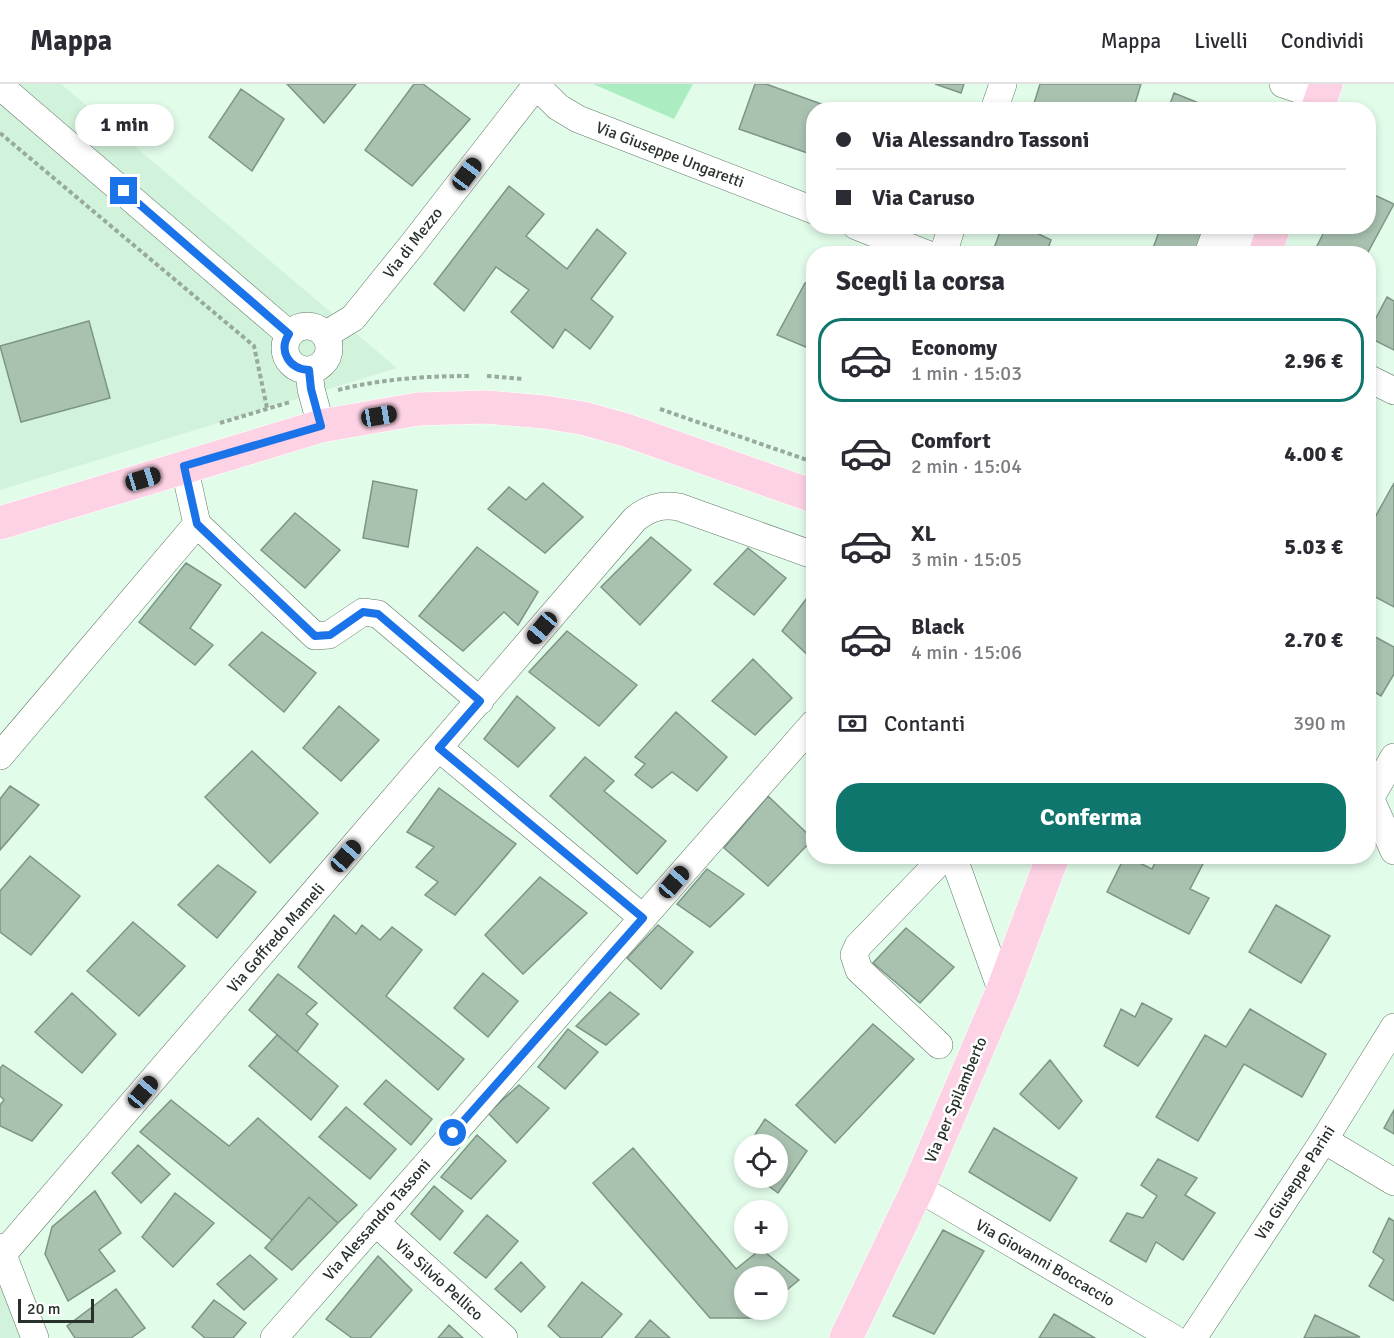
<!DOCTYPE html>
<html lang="it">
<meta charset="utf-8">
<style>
body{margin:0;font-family:Signika,sans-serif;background:#f2f2f3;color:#2b2b33;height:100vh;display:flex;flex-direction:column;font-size:22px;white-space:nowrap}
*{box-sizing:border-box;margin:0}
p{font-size:20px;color:#7c7c81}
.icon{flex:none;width:33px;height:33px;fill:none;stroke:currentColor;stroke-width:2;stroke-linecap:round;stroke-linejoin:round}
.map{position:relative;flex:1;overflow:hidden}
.drawer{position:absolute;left:806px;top:162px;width:570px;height:618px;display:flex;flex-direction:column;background:#fff;border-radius:24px;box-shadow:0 3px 9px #0003}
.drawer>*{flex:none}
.hud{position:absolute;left:806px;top:18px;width:570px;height:132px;border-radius:24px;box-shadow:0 3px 9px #0003;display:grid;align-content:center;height:132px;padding:0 30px;background:#fff}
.tools{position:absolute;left:734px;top:1050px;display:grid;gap:12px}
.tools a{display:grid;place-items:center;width:54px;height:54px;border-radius:50%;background:#fff;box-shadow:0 3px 9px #0003;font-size:30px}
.scale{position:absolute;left:18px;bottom:15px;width:76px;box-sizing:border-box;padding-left:6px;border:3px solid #28322b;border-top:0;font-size:16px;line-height:21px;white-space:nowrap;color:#28322b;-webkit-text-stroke:4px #fff;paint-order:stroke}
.end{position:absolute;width:27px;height:27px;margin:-14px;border:8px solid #1a73e8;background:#fff;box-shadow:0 0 0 3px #fff}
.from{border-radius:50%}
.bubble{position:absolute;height:42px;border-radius:21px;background:#fff;box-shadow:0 3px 9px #0003;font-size:20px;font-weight:700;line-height:42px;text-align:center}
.car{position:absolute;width:18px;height:36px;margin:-18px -9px;border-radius:8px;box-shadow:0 0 4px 2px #0007;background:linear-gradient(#222 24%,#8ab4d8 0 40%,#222 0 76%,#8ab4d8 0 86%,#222 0)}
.hud b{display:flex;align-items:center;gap:21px;height:57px;font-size:22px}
.hud b+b{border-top:2px solid #e1e1e2}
.hud i{width:15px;height:15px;background:#2b2b33}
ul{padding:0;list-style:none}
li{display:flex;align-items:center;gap:18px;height:84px;margin:0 12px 9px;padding:0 18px;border:3px solid transparent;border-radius:24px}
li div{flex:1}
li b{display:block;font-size:22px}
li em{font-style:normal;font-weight:700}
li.on{border-color:#0f766e}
li>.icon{width:54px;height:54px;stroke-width:1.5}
h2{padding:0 30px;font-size:27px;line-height:72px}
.pay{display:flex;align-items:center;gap:15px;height:66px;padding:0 30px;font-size:22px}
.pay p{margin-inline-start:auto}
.button{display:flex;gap:12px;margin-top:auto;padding:12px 30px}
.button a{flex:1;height:69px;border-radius:24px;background:#0f766e;color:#fff;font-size:24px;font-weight:700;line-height:69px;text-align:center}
header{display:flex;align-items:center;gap:36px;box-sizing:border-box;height:84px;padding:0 30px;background:#fff;border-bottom:2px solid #e1e1e2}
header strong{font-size:28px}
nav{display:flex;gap:33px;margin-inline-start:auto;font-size:21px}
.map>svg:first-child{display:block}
.built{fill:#d2f3db}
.green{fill:#abedc0}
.building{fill:#a9c2b0;stroke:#7d9584;stroke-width:1.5}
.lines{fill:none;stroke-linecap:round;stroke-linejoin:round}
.minor-casing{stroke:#617767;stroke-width:28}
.major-casing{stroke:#fff;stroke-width:34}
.path{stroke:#97aa9d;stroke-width:4;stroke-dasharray:4.5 3;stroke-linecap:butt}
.minor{stroke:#fff;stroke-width:27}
.major{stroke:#fed2e5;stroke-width:33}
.route{stroke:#1a73e8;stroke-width:8}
.labels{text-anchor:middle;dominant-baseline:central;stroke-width:5;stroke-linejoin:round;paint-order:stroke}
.street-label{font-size:16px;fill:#28322b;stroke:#fff}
</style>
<header>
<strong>Mappa</strong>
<nav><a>Mappa</a><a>Livelli</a><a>Condividi</a></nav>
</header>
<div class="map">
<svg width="1394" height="1254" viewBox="0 0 1394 1254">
<rect width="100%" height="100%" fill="#e2fcea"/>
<path class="built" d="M0,0H61L397,284L0,406Z
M0,1182L27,1254H0Z"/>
<path class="green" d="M593,0H693L674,35Z"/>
<path class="building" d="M287,0H356L324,39Z
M414,0H423L470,35L412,102L365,66Z
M755,0H766L838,26H813V71L739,45Z
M935,0H964L961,9Z
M1040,0H1141L1133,26H1032Z
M241,5L284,35L252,87L209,53Z
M1174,9L1216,26H1168Z
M509,102L544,130L526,152L567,185L597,145L626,169L591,215L613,233L590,265L565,245L553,264L511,228L529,206L496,183L464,227L434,200Z
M1368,108L1394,120L1367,170H1313L1327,142H1368Z
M1002,142H1022L1051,156L1046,170H992Z
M1161,142H1186L1209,151L1202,170H1151Z
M805,199L813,201V266L777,251Z
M1387,213L1394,217V266L1368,253V249Z
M89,237L110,314L21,338L0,262Z
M373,397L417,406L408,463L363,454Z
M543,399L583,433L545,469L488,425L509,403L526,416Z
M1394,399V523L1368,509V446Z
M295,429L340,466L305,504L261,466Z
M651,453L691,486L640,541L601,503Z
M477,463L538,508L518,541L504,528L463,567L419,532Z
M748,464L786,494L754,531L714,500Z
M186,479L221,501L190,544L213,561L195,581L139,538Z
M810,510L813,512V576L782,547Z
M567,547L637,601L599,642L529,588Z
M262,548L316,589L284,628L229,581Z
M1368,549L1394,563V590L1381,612L1368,604Z
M753,575L792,614L755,651L712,617Z
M517,612L555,644L518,683L484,655Z
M339,622L379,656L341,697L303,664Z
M676,628L727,673L697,707L672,688L652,704L635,691L645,680L635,673Z
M252,667L318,729L270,779L205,713Z
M585,673L614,697L604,707L666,757L637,790L550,712Z
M10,702L39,721L0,766V715Z
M439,704L516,760L455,831L425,811L438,798L416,783L434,763L407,748Z
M768,712L813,755L768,802L724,764Z
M30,772L80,812L31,871L0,848V807Z
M1125,772L1152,785L1158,772H1207L1190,805L1209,814L1189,850L1107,808Z
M218,781L256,808L217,854L178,821Z
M707,785L744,810L710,843L677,820Z
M540,793L587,829L523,890L485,851Z
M1276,821L1330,852L1301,899L1249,868Z
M334,831L356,850L362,841L380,856L392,843L422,866L386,912L464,975L438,1006L298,883Z
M133,838L185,882L139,932L87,887Z
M658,841L693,868L661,905L627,874Z
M906,844L954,883L920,919L873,879Z
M483,889L518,917L488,953L454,924Z
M278,890L317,919L306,930L318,940L297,968L249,926Z
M610,908L639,930L606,961L576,942Z
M72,909L116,950L82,989L35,948Z
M1142,919L1172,935L1138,982L1104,962L1121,925L1135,933Z
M1250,925L1326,970L1302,1013L1244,980L1198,1057L1156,1033L1205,951L1226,963Z
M873,940L914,975L835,1059L796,1021Z
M568,945L598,968L565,1005L538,983Z
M277,951L338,1002L311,1036L249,982Z
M1050,976L1082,1017L1059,1045L1020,1010Z
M3,981L62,1021L32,1057L0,1042V1021L4,1016L0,1012V984Z
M386,996L432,1035L411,1061L364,1020Z
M519,1001L549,1024L517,1059L488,1029Z
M171,1016L229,1062L258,1034L357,1121L338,1139L309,1113L272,1156L140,1048Z
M346,1023L396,1065L370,1095L319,1053Z
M1394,1026V1050L1384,1044Z
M765,1035L807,1067L778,1109L758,1094H777V1060H749Z
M994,1044L1077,1094L1050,1137L969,1088Z
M477,1051L506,1077L471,1115L441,1093Z
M138,1061L170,1090L141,1119L112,1089Z
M633,1064L736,1185L761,1165L799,1196L777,1214V1192H744V1226H762L753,1234H710L593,1099Z
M1158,1075L1197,1094L1185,1111L1215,1129L1183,1176L1156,1158L1146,1178L1110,1157L1127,1129L1143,1134L1157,1112L1141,1101Z
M434,1102L463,1127L440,1156L411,1130Z
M95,1107L121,1149L99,1166L115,1187L68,1217L45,1170L52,1143Z
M175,1109L214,1139L173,1183L142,1153Z
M309,1113L338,1139L292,1186L265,1164Z
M487,1131L518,1157L486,1194L454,1169Z
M1389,1134L1394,1137V1217L1369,1202L1384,1176L1373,1168Z
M943,1146L984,1167L934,1250L893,1232Z
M250,1171L277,1195L244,1226L217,1200Z
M378,1172L412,1206L370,1254H352L326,1235Z
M521,1178L545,1203L521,1228L495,1205Z
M582,1198L622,1230L601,1254H561L548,1242Z
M116,1205L145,1244L131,1254H75L67,1242Z
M214,1216L246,1239L233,1254H205L192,1243Z
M1054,1230L1095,1254H1039Z
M1315,1231L1360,1253L1304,1254Z
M650,1236L670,1254H635Z
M449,1241L463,1254H438Z"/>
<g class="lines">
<defs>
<path id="minor" d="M535,0L558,23L578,35L813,126
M1283,0L1321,13
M0,2L289,250
M994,26L1003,0
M856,142L927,170
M943,170L952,142
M1208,170L1215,151L1265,168
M285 264a22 22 0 1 1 44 0a22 22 0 1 1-44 0Z
M325,251L353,234L412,161L537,0
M309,286L311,305L321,342
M1368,294L1394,307
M184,382L197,440L315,552L329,551L363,528L378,530L480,617
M439,664L643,834
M0,672L197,440
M1368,709L1394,767
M1371,713L1394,673
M953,772L1002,908
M939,961L859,886L854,871L858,862L945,772
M1324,1056L1394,1098
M918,1104L1173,1254
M375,1138L504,1254
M0,1163L35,1254
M3,1170L635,435C649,424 661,420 679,423L813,471
M274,1254L813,640
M1193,1254L1324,1056L1394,943"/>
<path id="major" d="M1317,26L1326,0
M1265,170L1274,142
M0,439L321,342L418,325L486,323L544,328L582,334L626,346L813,412
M846,1254L918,1104L1002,908L1053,772"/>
</defs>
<use href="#minor" class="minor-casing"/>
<use href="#major" class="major-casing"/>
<path class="path" d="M0,49L254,262L267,324
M487,292L524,295
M338,306C381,295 426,292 470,292
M660,325L813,378
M220,339L290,318"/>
<use href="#minor" class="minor"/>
<use href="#major" class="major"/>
</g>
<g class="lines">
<path class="route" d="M124,107L289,250C278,267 289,285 309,286L311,305L321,342L184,382L197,440L315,552L330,551L363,528L378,530L480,617L439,664L643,834L453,1049"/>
</g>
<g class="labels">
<g class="street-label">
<text transform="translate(670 71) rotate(21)">Via Giuseppe Ungaretti</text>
<text transform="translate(413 159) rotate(-52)">Via di Mezzo</text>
<text transform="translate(276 854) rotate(-49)">Via Goffredo Mameli</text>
<text transform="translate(956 1016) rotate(-67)">Via per Spilamberto</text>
<text transform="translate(1295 1099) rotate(-57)">Via Giuseppe Parini</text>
<text transform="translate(377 1136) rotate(-49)">Via Alessandro Tassoni</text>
<text transform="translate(1045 1179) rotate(30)">Via Giovanni Boccaccio</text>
<text transform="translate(439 1196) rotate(42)">Via Silvio Pellico</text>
</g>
</g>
</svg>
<div class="tools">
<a><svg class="icon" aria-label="locate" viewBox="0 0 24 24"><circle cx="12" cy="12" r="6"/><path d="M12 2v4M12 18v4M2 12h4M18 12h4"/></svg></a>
<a>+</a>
<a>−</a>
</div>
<div class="scale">20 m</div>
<i class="end from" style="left:453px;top:1049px"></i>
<i class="end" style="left:124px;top:107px"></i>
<div class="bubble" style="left:75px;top:20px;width:99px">1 min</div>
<i class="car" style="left:467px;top:90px;rotate:37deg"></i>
<i class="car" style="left:379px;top:332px;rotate:80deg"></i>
<i class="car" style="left:143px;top:395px;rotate:73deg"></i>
<i class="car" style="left:542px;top:544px;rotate:220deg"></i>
<i class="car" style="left:346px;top:772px;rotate:41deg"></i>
<i class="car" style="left:674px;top:798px;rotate:41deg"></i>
<i class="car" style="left:143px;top:1008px;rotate:40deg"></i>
<div class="hud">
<b><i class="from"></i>Via Alessandro Tassoni</b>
<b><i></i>Via Caruso</b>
</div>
<section class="drawer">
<h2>Scegli la corsa</h2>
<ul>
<li class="on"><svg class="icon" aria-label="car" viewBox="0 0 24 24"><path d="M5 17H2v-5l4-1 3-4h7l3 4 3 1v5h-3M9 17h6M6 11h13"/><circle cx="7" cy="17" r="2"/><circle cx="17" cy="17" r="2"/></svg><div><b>Economy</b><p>1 min · 15:03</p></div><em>2.96 €</em></li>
<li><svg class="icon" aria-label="car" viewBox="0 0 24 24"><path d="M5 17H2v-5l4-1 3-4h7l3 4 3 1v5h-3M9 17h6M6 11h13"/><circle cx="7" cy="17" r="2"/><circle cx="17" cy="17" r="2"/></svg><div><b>Comfort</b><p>2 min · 15:04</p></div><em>4.00 €</em></li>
<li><svg class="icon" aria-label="car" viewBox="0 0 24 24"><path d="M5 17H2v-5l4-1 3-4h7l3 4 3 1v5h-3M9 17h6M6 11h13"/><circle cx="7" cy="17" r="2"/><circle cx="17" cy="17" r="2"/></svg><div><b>XL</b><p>3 min · 15:05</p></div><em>5.03 €</em></li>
<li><svg class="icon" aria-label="car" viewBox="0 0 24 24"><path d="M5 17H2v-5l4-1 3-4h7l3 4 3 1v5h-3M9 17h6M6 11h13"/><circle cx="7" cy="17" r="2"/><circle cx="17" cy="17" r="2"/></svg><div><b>Black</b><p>4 min · 15:06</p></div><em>2.70 €</em></li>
</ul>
<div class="pay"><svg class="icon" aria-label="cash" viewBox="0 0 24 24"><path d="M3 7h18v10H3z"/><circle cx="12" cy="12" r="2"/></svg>Contanti<p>390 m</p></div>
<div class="button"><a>Conferma</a></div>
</section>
</div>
